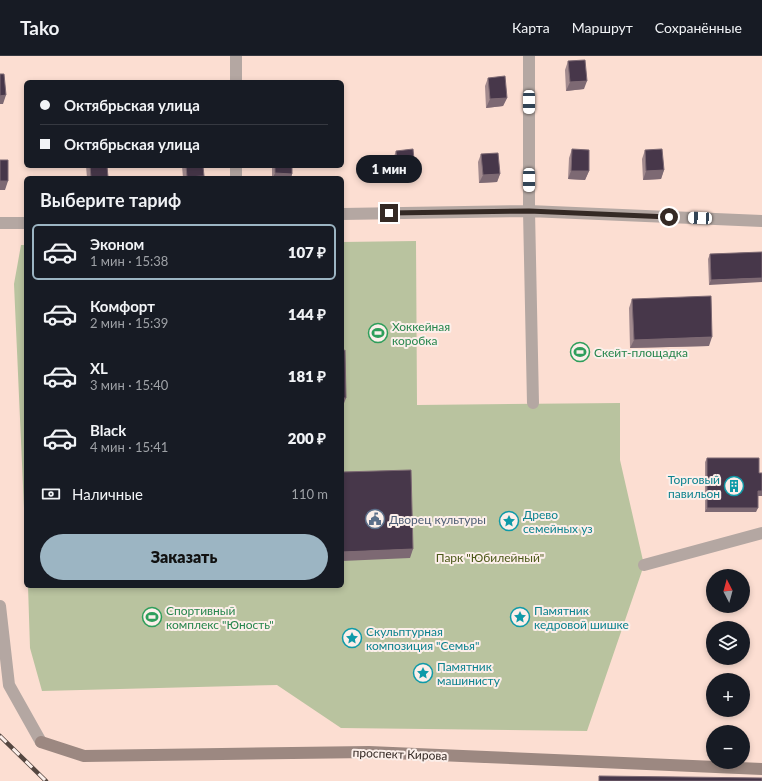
<!DOCTYPE html>
<html lang="ru">
<meta charset="utf-8">
<style>
body{margin:0;font-family:Lato,sans-serif;background:#242831;color:#f1f3f6;height:100vh;display:flex;flex-direction:column;font-size:15px;white-space:nowrap}
*{box-sizing:border-box;margin:0}
p{font-size:13px;color:#9ea1a6}
.icon{flex:none;width:22px;height:22px;fill:none;stroke:currentColor;stroke-width:2;stroke-linecap:round;stroke-linejoin:round}
.map{position:relative;flex:1;overflow:hidden}
.sheet{position:absolute;left:24px;top:120px;width:320px;height:412px;display:flex;flex-direction:column;background:#171b24;border-radius:6px;box-shadow:0 2px 6px #0003}
.sheet>*{flex:none}
.guide{position:absolute;left:24px;top:24px;width:320px;height:88px;border-radius:6px;box-shadow:0 2px 6px #0003;display:grid;align-content:center;height:88px;padding:0 16px;background:#171b24}
.needle{width:26px;rotate:354deg}
.fabs{position:absolute;left:706px;top:513px;display:grid;gap:8px}
.fabs a{display:grid;place-items:center;width:44px;height:44px;border-radius:50%;background:#171b24;box-shadow:0 2px 6px #0003;font-size:20px}
.end{position:absolute;width:18px;height:18px;margin:-9px;border:5px solid #342924;background:#fff;box-shadow:0 0 0 2px #fff}
.from{border-radius:50%}
.bubble{position:absolute;height:28px;border-radius:14px;background:#171b24;box-shadow:0 2px 6px #0003;font-size:13px;font-weight:800;line-height:28px;text-align:center}
.car{position:absolute;width:12px;height:24px;margin:-12px -6px;border-radius:5px;box-shadow:0 0 3px 1px #0007;background:linear-gradient(#fff 24%,#345 0 40%,#fff 0 76%,#345 0 86%,#fff 0)}
.guide b{display:flex;align-items:center;gap:14px;height:38px;font-size:15px}
.guide b+b{border-top:1px solid #363941}
.guide i{width:10px;height:10px;background:#f1f3f6}
ul{padding:0;list-style:none}
li{display:flex;align-items:center;gap:12px;height:56px;margin:0 8px 6px;padding:0 8px;border:2px solid transparent;border-radius:6px}
li div{flex:1}
li b{display:block;font-size:15px}
li em{font-style:normal;font-weight:800}
li.current{border-color:#9cb5c3}
li>.icon{width:36px;height:36px;stroke-width:1.5}
h2{padding:0 16px;font-size:18px;line-height:48px}
.pay{display:flex;align-items:center;gap:10px;height:44px;padding:0 16px;font-size:15px}
.pay p{margin-inline-start:auto}
.button{display:flex;gap:8px;margin-top:auto;padding:8px 16px}
.button a{flex:1;height:46px;border-radius:24px;background:#9cb5c3;color:#111;font-size:16px;font-weight:800;line-height:46px;text-align:center}
header{display:flex;align-items:center;gap:24px;box-sizing:border-box;height:56px;padding:0 20px;background:#171b24;border-bottom:1px solid #363941}
header strong{font-size:19px}
nav{display:flex;gap:22px;margin-inline-start:auto;font-size:14px}
.map>svg:first-child{display:block}
.green{fill:#b9c39f}
.lines{fill:none;stroke-linecap:round;stroke-linejoin:round}
.street{stroke:#b4a7a2;stroke-width:12}
.secondary{stroke:#9c8881;stroke-width:12}
.rail-casing{stroke:#554741;stroke-width:4.5}
.rail{stroke:#fcefea;stroke-width:3;stroke-dasharray:9;stroke-linecap:butt}
.wall{fill:#a28a8e}
.shaded-wall{fill:#7d6973}
.building{fill:#47374a;stroke:#7d6973}
.route{stroke:#342924;stroke-width:5}
.labels{text-anchor:middle;dominant-baseline:central;stroke-width:4;stroke-linejoin:round;paint-order:stroke}
.leisure-label{font-size:12px;fill:#27864d;stroke:#fcefea;text-anchor:start}
.culture-label{font-size:12px;fill:#0d838f;stroke:#fcefea;text-anchor:start}
.service-label{font-size:12px;fill:#4e5e75;stroke:#fcefea;text-anchor:start}
.park-label{font-size:12px;fill:#4c5919;stroke:#fcefea}
.street-label{font-size:12px;fill:#342924;stroke:#fcefea}
</style>
<header>
<strong>Tako</strong>
<nav><a>Карта</a><a>Маршрут</a><a>Сохранённые</a></nav>
</header>
<div class="map">
<svg width="762" height="725" viewBox="0 0 762 725">
<rect width="100%" height="100%" fill="#fcded2"/>
<path class="green" d="M416,185L417,349L620,347V404L644,509L587,675L341,672L277,629L42,635L30,592L28,530H342V186Z
M21,189H26V497L14,228Z"/>
<g class="lines">
<path class="street" d="M236,0V26
M529,0V155L533,347
M236,110V122
M342,158L529,155L762,165
M0,167H26
M644,509L762,477
M0,550L9,629L41,686"/>
<path class="secondary" d="M41,686L84,700L369,696L762,713"/>
<defs>
<path id="rail" d="M0,680L46,725"/>
</defs>
<use href="#rail" class="rail-casing"/>
<use href="#rail" class="rail"/>
</g>
<path class="wall" d="M568,5L584,33L566,35L565,14Z
M488,22L507,42L503,50L486,52L485,30Z
M572,93L589,115L585,124L568,123L569,102Z
M645,94L664,114L661,123L643,124L642,103Z
M396,95L415,114L412,123L394,124L393,103Z
M481,98L500,118L497,126L479,127L478,106Z
M86,110H107L108,122H87Z
M182,110H203V122H183Z
M272,110H292V118L291,122H272Z
M762,196L709,229L708,203L710,198Z
M632,243L709,290L630,292L629,252Z
M707,402L759,417H762V440H758L756,456H705V406Z"/>
<path class="shaded-wall" d="M587,25L584,33L566,35L570,26Z
M6,39L3,48H0V40Z
M507,42L503,50L486,52L490,43Z
M415,114L412,123L394,124L398,116Z
M664,114L661,123L643,124L646,115Z
M571,115H589L585,124L568,123Z
M275,117L292,118L291,122H273Z
M500,118L497,126L479,127L483,119Z
M204,120L203,122H186L187,121Z
M0,125H8L5,134H0Z
M762,222V226L709,229L711,224Z
M712,281L709,290L630,292L634,284Z
M342,342H346L343,350H342Z
M758,435H762V440H756Z
M707,452H758L756,456H705Z
M413,493L410,502L342,505V496Z"/>
<path class="building" d="M585,4L587,25L570,26L568,5Z
M0,18H4L6,39L0,40Z
M505,20L507,42L490,43L488,22Z
M413,93L415,114L398,116L396,95Z
M572,93L589,94V115H571Z
M662,93L664,114L646,115L645,94Z
M498,97L500,118L483,119L481,98Z
M0,104H8V125H0Z
M90,110H107L108,121L91,122Z
M186,110H203L204,120L187,121Z
M275,110H292V118L275,117Z
M762,196V222L711,224L710,198Z
M711,240L712,281L634,284L632,243Z
M345,294L346,342H342V295Z
M707,402H759V417H762V435H758V452H707Z
M411,414L413,493L342,496V416Z
M599,720L762,722V725H599Z"/>
<g class="lines">
<path class="route" d="M389,157L529,155L669,161"/>
</g>
<defs>
<symbol id="stadium-ring" viewBox="-11 -11 22 22"><circle r="9.5" fill="#fcefea" stroke="#2e9e5b" stroke-width="1.5"/><path d="M0-5a6.5 5 0 1 0 0 10a6.5 5 0 1 0 0-10ZM-3.5-1.8h7v3.6h-7Z" fill="#2e9e5b"/></symbol>
<symbol id="building-ring" viewBox="-11 -11 22 22"><circle r="9.5" fill="#fcefea" stroke="#0f9aa8" stroke-width="1.5"/><path d="M-4-6H4V6H1V3H-1V6H-4ZM-2.5-4.3h1.7v1.8h-1.7ZM.8-4.3h1.7v1.8H.8ZM-2.5-1h1.7V.8h-1.7ZM.8-1h1.7V.8H.8Z" fill="#0f9aa8"/></symbol>
<symbol id="civic-ring" viewBox="-11 -11 22 22"><circle r="9.5" fill="#fcefea" stroke="#5c6f8a" stroke-width="1.5"/><path d="M-.6-6.5H3V-4.5H.6V-3L4-1V1h2V6H-6V1h2V-1L-.6-3ZM-1.2 2.5V6h2.4V2.5Z" fill="#5c6f8a"/></symbol>
<symbol id="sight-ring" viewBox="-11 -11 22 22"><circle r="9.5" fill="#fcefea" stroke="#0f9aa8" stroke-width="1.5"/><path d="M0-6L1.8-2.2L6-1.7L2.9 1.2L3.7 5.4L0 3.3L-3.7 5.4L-2.9 1.2L-6-1.7L-1.8-2.2Z" fill="#0f9aa8"/></symbol>
</defs>
<g fill-rule="evenodd">
<use href="#stadium-ring" x="367" y="266" width="22" height="22"/>
<use href="#stadium-ring" x="569" y="285" width="22" height="22"/>
<use href="#building-ring" x="723" y="419" width="22" height="22"/>
<use href="#civic-ring" x="364" y="452" width="22" height="22"/>
<use href="#sight-ring" x="498" y="454" width="22" height="22"/>
<use href="#stadium-ring" x="141" y="550" width="22" height="22"/>
<use href="#sight-ring" x="509" y="550" width="22" height="22"/>
<use href="#sight-ring" x="341" y="571" width="22" height="22"/>
<use href="#sight-ring" x="412" y="606" width="22" height="22"/>
</g>
<g class="labels">
<g class="leisure-label">
<text x="392" y="270">Хоккейная<tspan x="392" dy="14">коробка</tspan></text>
<text x="594" y="296">Скейт-площадка</text>
<text x="166" y="554">Спортивный<tspan x="166" dy="14">комплекс "Юность"</tspan></text>
</g>
<g class="culture-label">
<text x="720" y="423" text-anchor="end">Торговый<tspan x="720" dy="14">павильон</tspan></text>
<text x="523" y="458">Древо<tspan x="523" dy="14">семейных уз</tspan></text>
<text x="534" y="554">Памятник<tspan x="534" dy="14">кедровой шишке</tspan></text>
<text x="366" y="575">Скульптурная<tspan x="366" dy="14">композиция "Семья"</tspan></text>
<text x="437" y="610">Памятник<tspan x="437" dy="14">машинисту</tspan></text>
</g>
<g class="service-label">
<text x="389" y="463">Дворец культуры</text>
</g>
<g class="park-label">
<text x="490" y="501">Парк "Юбилейный"</text>
</g>
<g class="street-label">
<text transform="translate(400 698) rotate(2)">проспект Кирова</text>
</g>
</g>
</svg>
<div class="fabs">
<a><svg class="needle" viewBox="-14 -14 28 28"><path d="M0-13l5 13h-10z" fill="#e53935"/><path d="M0 13l5-13h-10z" fill="#9ea1a6"/></svg></a>
<a><svg class="icon" aria-label="layers" viewBox="0 0 24 24"><path d="M12 4l9 5-9 5-9-5zM3 14l9 5 9-5"/></svg></a>
<a>+</a>
<a>−</a>
</div>
<i class="end from" style="left:669px;top:161px"></i>
<i class="end" style="left:389px;top:157px"></i>
<div class="bubble" style="left:356px;top:99px;width:66px">1 мин</div>
<i class="car" style="left:529px;top:46px;rotate:180deg"></i>
<i class="car" style="left:529px;top:124px;rotate:180deg"></i>
<i class="car" style="left:700px;top:162px;rotate:273deg"></i>
<div class="guide">
<b><i class="from"></i>Октябрьская улица</b>
<b><i></i>Октябрьская улица</b>
</div>
<section class="sheet">
<h2>Выберите тариф</h2>
<ul>
<li class="current"><svg class="icon" aria-label="car" viewBox="0 0 24 24"><path d="M5 17H2v-5l4-1 3-4h7l3 4 3 1v5h-3M9 17h6M6 11h13"/><circle cx="7" cy="17" r="2"/><circle cx="17" cy="17" r="2"/></svg><div><b>Эконом</b><p>1 мин · 15:38</p></div><em>107 ₽</em></li>
<li><svg class="icon" aria-label="car" viewBox="0 0 24 24"><path d="M5 17H2v-5l4-1 3-4h7l3 4 3 1v5h-3M9 17h6M6 11h13"/><circle cx="7" cy="17" r="2"/><circle cx="17" cy="17" r="2"/></svg><div><b>Комфорт</b><p>2 мин · 15:39</p></div><em>144 ₽</em></li>
<li><svg class="icon" aria-label="car" viewBox="0 0 24 24"><path d="M5 17H2v-5l4-1 3-4h7l3 4 3 1v5h-3M9 17h6M6 11h13"/><circle cx="7" cy="17" r="2"/><circle cx="17" cy="17" r="2"/></svg><div><b>XL</b><p>3 мин · 15:40</p></div><em>181 ₽</em></li>
<li><svg class="icon" aria-label="car" viewBox="0 0 24 24"><path d="M5 17H2v-5l4-1 3-4h7l3 4 3 1v5h-3M9 17h6M6 11h13"/><circle cx="7" cy="17" r="2"/><circle cx="17" cy="17" r="2"/></svg><div><b>Black</b><p>4 мин · 15:41</p></div><em>200 ₽</em></li>
</ul>
<div class="pay"><svg class="icon" aria-label="cash" viewBox="0 0 24 24"><path d="M3 7h18v10H3z"/><circle cx="12" cy="12" r="2"/></svg>Наличные<p>110 m</p></div>
<div class="button"><a>Заказать</a></div>
</section>
</div>
